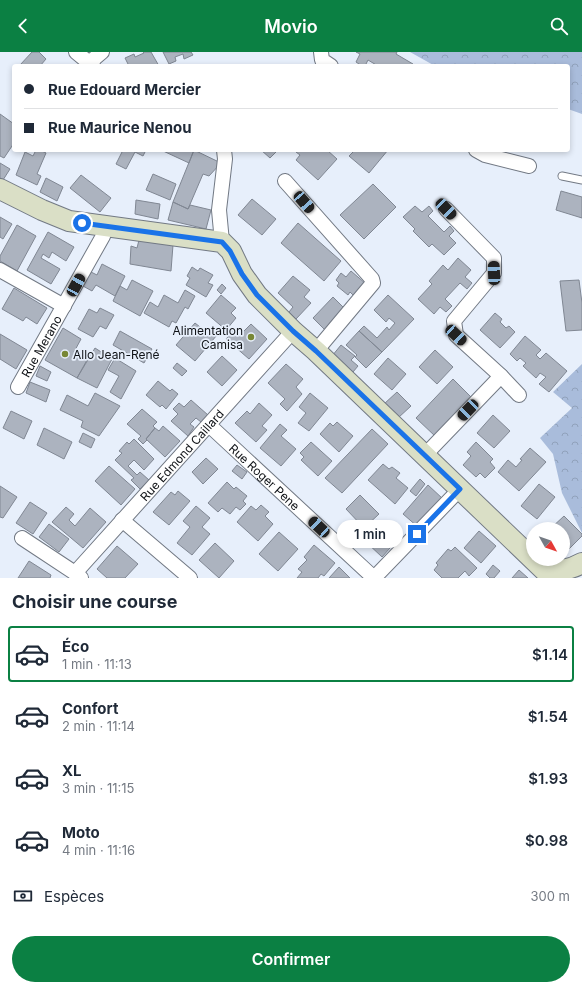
<!DOCTYPE html>
<html lang="fr">
<meta charset="utf-8">
<style>
body{margin:0;font-family:Inter,sans-serif;background:#f2f2f3;color:#1f2937;height:100vh;display:flex;flex-direction:column;font-size:15px;white-space:nowrap}
*{box-sizing:border-box;margin:0}
p{font-size:13px;color:#747a83}
.icon{flex:none;width:22px;height:22px;fill:none;stroke:currentColor;stroke-width:2;stroke-linecap:round;stroke-linejoin:round}
.map{position:relative;height:526px;overflow:hidden}
.details{display:flex;flex-direction:column;background:#fff;flex:1}
.details>*{flex:none}
.hud{position:absolute;left:12px;top:12px;width:558px;height:88px;border-radius:4px;box-shadow:0 2px 6px #0003;display:grid;align-content:center;height:88px;padding:0 12px;background:#fff}
.needle{width:26px;rotate:130deg}
.buttons{position:absolute;left:526px;top:470px;display:grid;gap:8px}
.buttons a{display:grid;place-items:center;width:44px;height:44px;border-radius:50%;background:#fff;box-shadow:0 2px 6px #0003;font-size:20px}
.end{position:absolute;width:18px;height:18px;margin:-9px;border:5px solid #1a73e8;background:#fff;box-shadow:0 0 0 2px #fff}
.from{border-radius:50%}
.bubble{position:absolute;height:28px;border-radius:14px;background:#fff;box-shadow:0 2px 6px #0003;font-size:13px;font-weight:600;line-height:28px;text-align:center}
.car{position:absolute;width:12px;height:24px;margin:-12px -6px;border-radius:5px;box-shadow:0 0 3px 1px #0007;background:linear-gradient(#222 24%,#8ab4d8 0 40%,#222 0 76%,#8ab4d8 0 86%,#222 0)}
.hud b{display:flex;align-items:center;gap:14px;height:38px;font-size:15px}
.hud b+b{border-top:1px solid #e0e1e3}
.hud i{width:10px;height:10px;background:#1f2937}
ul{padding:0;list-style:none}
li{display:flex;align-items:center;gap:12px;height:56px;margin:0 8px 6px;padding:0 4px;border:2px solid transparent;border-radius:4px}
li div{flex:1}
li b{display:block;font-size:15px}
li em{font-style:normal;font-weight:600}
li.on{border-color:#0b8043}
li>.icon{width:36px;height:36px;stroke-width:1.5}
h2{padding:0 12px;font-size:18px;line-height:48px}
.pay{display:flex;align-items:center;gap:10px;height:44px;padding:0 12px;font-size:15px}
.pay p{margin-inline-start:auto}
.button{display:flex;gap:8px;margin-top:auto;padding:8px 12px}
.button a{flex:1;height:46px;border-radius:24px;background:#0b8043;color:#fff;font-size:16px;font-weight:600;line-height:46px;text-align:center}
header{display:flex;justify-content:space-between;align-items:center;height:52px;padding:0 12px;background:#0b8043;color:#fff;font-size:18px;font-weight:600}
.map>svg:first-child{display:block}
.forest{fill:url(#forest-crowns)}
.building{fill:#acb3bf;stroke:#808793}
.lines{fill:none;stroke-linecap:round;stroke-linejoin:round}
.lane-casing{stroke:#727984;stroke-width:9}
.street-casing{stroke:#727984;stroke-width:16}
.secondary-casing{stroke:#727984;stroke-width:22}
.lane{stroke:#fff;stroke-width:7}
.street{stroke:#fff;stroke-width:14}
.secondary{stroke:#dadfc6;stroke-width:20}
.route{stroke:#1a73e8;stroke-width:5}
.poi-dot{fill:#788735;stroke:#e7effb;stroke-width:1.5}
.labels{text-anchor:middle;dominant-baseline:central;stroke-width:3.5;stroke-linejoin:round;paint-order:stroke}
.poi-label{font-size:12px;fill:#0f1216;stroke:#e7effb;text-anchor:end}
.street-label{font-size:12px;fill:#0f1216;stroke:#e7effb}
</style>
<header><svg class="icon" aria-label="back" viewBox="0 0 24 24"><path d="M15 5l-7 7 7 7"/></svg>Movio<svg class="icon" aria-label="search" viewBox="0 0 24 24"><circle cx="10" cy="10" r="6"/><path d="M15 15l6 6"/></svg></header>
<div class="map">
<svg width="582" height="526" viewBox="0 0 582 526">
<defs>
<pattern id="forest-crowns" width="20" height="18" patternUnits="userSpaceOnUse"><rect width="20" height="18" fill="#a9bcdb"/><path d="M2 6a3 3 0 1 1 6 0M12 15a3 3 0 1 1 6 0" fill="none" stroke="#90a1bb"/></pattern>
</defs>
<rect width="100%" height="100%" fill="#e7effb"/>
<path class="forest" d="M410,0H582V62L568,57V14H435Z
M582,312V481L562,441L553,402L540,386L572,356L553,340Z"/>
<path class="building" d="M32,0H39L46,7L40,14H21L20,13Z
M143,0H151L159,14H129L125,6L134,2L135,5L144,1Z
M163,0H191L193,3L184,7L183,2L175,5L176,9L169,12Z
M356,0H397L396,2L413,12L412,14H378L368,8L365,14H362L356,10L360,2Z
M0,62L14,72V91L4,106L0,104Z
M36,98H40L46,101L37,122L41,124L37,133L16,123L25,100L33,104Z
M123,98H146L143,104L135,100L126,117L116,112Z
M161,98H194L189,111Z
M194,98L221,111L209,124L203,122L188,157L173,150Z
M261,98H278L270,106Z
M297,98H327L337,107L318,128L296,108L300,103L296,100Z
M355,98H388L369,121L349,104Z
M0,111L10,117L3,128L0,126Z
M153,122L176,132L170,148L146,138Z
M81,123L111,146L100,160L70,136Z
M46,126L63,135L57,149L40,140Z
M373,132L396,155L364,187L340,163Z
M561,139L582,145V166L556,158Z
M252,147L276,167L262,183L238,163Z
M136,148L160,152L158,167L135,162Z
M173,150L188,157L190,153L211,158L206,177L168,168Z
M415,154L422,160L429,154L433,159L428,164L444,180L450,174L454,179L449,184L456,191L444,203L432,192L429,195L413,179L415,177L403,165Z
M0,165L12,172L3,187L0,185Z
M298,171L341,209L324,229L281,191Z
M17,173L36,184L17,219L0,209V204Z
M48,180L74,195L66,209L52,200L49,206L43,202L41,206L60,217L51,232L27,218Z
M139,188L173,193L171,219L130,212L131,194L137,196Z
M458,206L471,218L465,225L472,231L467,237L460,231L445,247L452,254L446,260L440,255L434,262L418,247L432,232L429,229L443,213L448,218Z
M102,212L125,224L115,244L96,233L92,239L83,234L91,220L97,223Z
M192,215L198,219L200,216L213,223L208,231L213,233L206,245L186,233L190,226L187,224Z
M351,219L366,232L355,245L350,240L348,243L337,234L339,231L336,228L341,221L346,225Z
M293,224L310,238L304,245L311,251L296,267L289,260L293,255L278,241Z
M132,228L153,239L140,264L113,249L120,234L127,238Z
M579,228L582,251V278L566,279L560,229Z
M222,232L226,236L221,242L217,238Z
M14,236L47,256L37,272L26,265L23,269L2,257Z
M185,238L195,244L188,257L185,255L176,271L172,269L169,275L144,261L150,250L158,255L164,243L178,251Z
M221,243L236,256L231,261L236,266L226,278L206,261Z
M388,243L414,267L382,300L359,279L364,274L377,286L387,275L389,278L395,271L389,266L386,270L374,258Z
M333,245L345,257L325,278L313,266Z
M100,256L114,263L106,277L100,274L93,285L78,277L89,257L97,261Z
M495,261L502,267L500,270L506,276L509,274L515,280L500,296L480,278Z
M195,271L205,279L208,276L217,283L195,309L176,293Z
M251,272L267,287L249,307L226,287L236,276L242,281Z
M63,276L81,287L74,300L87,308L77,326L45,308Z
M120,279L152,297L144,311L113,293Z
M359,279L382,300L366,316L355,305L357,303L346,293Z
M0,282L27,298L16,317L0,307Z
M525,284L541,298L536,303L540,307L546,301L567,319L549,340L539,332L546,325L540,321L536,326L523,314L526,311L520,306L517,309L510,302Z
M341,293L355,304L351,308L358,314L353,320L332,304Z
M95,296L112,307L97,336L77,326Z
M435,298L453,315L437,332L419,315Z
M222,304L237,318L222,334L207,320Z
M115,306L136,319L121,347L110,340L119,324L108,318Z
M388,306L406,322L392,338L374,322Z
M177,311L187,319L182,324L173,316Z
M286,312L303,327L296,335L302,342L287,359L280,352L285,347L268,331Z
M40,314L51,320L47,329L36,324Z
M453,327L473,347L436,385L416,366Z
M158,329L170,339L172,337L178,342L166,357L162,353L160,355L146,343Z
M30,330L50,338L46,350L26,341Z
M397,340L411,354L398,366L384,352Z
M95,341L120,354L99,384L81,375L83,369L60,358L67,343L88,354Z
M310,341L328,356L309,379L298,371L306,361L299,355Z
M191,348L208,363L201,370L196,366L190,372L194,375L188,384L171,369L178,362L173,357L179,351L184,355Z
M259,351L272,363L262,374L267,378L256,390L235,371L247,359L250,362Z
M142,357L157,370L153,374L155,376L146,387L147,388L143,392L138,387L141,384L127,372Z
M11,359L32,369L24,387L3,376Z
M493,363L510,379L494,396L477,381Z
M337,370L353,384L339,400L320,382L330,371L333,374Z
M280,372L287,378L281,384L296,397L281,414L260,396Z
M163,374L180,389L165,405L146,387L155,376L159,379Z
M44,376L72,390L64,407L37,393Z
M372,377L388,392L342,441L325,426Z
M83,381L95,387L91,396L79,390Z
M134,387L154,407L144,418L134,408L128,414L137,423L140,420L149,428L140,437L131,428L134,426L115,408L122,401L119,399L127,390L129,392Z
M311,390L332,409L318,424L301,408L304,405L300,401Z
M476,390L493,407L490,410L495,416L485,426L480,421L476,425L463,413L471,404L467,400Z
M530,396L546,410L519,439L498,420L508,408L516,415L522,408L520,407Z
M206,406L218,417L203,432L192,420Z
M383,412L389,417L392,415L400,421L396,426L408,436L395,452L368,428Z
M237,413L247,420L242,427L232,419Z
M109,414L135,437L121,453L95,429Z
M420,427L425,432L416,444L410,439Z
M227,430L234,437L236,435L247,444L243,449L246,452L240,458L236,455L230,462L222,456L218,460L208,451Z
M539,432L555,445L537,467L521,454Z
M428,433L443,447L418,475L403,462Z
M0,434L17,445L3,466L0,465Z
M178,439L190,449L169,473L153,460L171,440L175,443Z
M360,443L379,462L364,476L346,457Z
M30,450L47,461L33,482L16,471Z
M261,453L269,460L265,464L273,472L258,489L237,470L251,454L256,458Z
M196,454L210,466L202,475L210,482L192,503L177,491L190,475L183,469Z
M66,455L74,462L69,468L75,474L90,456L106,470L83,496L52,470Z
M564,464L582,482V484L564,502L563,477H550Z
M381,471L398,487L382,505L365,489Z
M49,472L69,487L59,500L39,485Z
M479,479L496,494L481,511L464,496Z
M279,480L298,497L278,519L259,502Z
M215,491L234,509L219,526L199,508Z
M314,493L335,511L324,524L321,522L318,526H297L302,520L298,517L307,508L304,505Z
M117,494L138,512L125,526H107L97,517Z
M455,495L477,516L469,524L465,519L458,526H442L434,518L438,513L436,511L448,497L451,499Z
M29,509L51,523L50,526H18Z
M493,513L500,519L494,526H490L486,522Z
M339,515L350,526H329Z
M519,518L528,526H512Z"/>
<g class="lines">
<defs>
<path id="lane" d="M562,124L582,128"/>
<g id="street">
<path d="M76,0L93,14"/>
<path d="M321,0L322,8L331,14"/>
<path d="M89,11L102,0"/>
<path d="M476,98L485,103L529,114"/>
<path d="M285,129L372,227L373,231L316,299"/>
<path d="M222,190L219,158L225,107L224,98"/>
<path d="M0,218L64,254"/>
<path d="M501,324L519,343"/>
<path id="s1" d="M18,335L103,184L107,174"/>
<path id="s2" d="M209,373L374,526"/>
<path d="M424,404L501,324L456,283L454,269L494,221V206L446,157"/>
<path d="M122,468L190,526"/>
<path d="M22,486L75,521"/>
<path id="s3" d="M81,526L75,521L293,279"/>
<path d="M374,526L460,437"/>
</g>
<path id="secondary" d="M0,137L42,158L69,169L222,190L231,199L242,222L257,243L293,279L316,299L544,518C559,519 570,518 582,511"/>
</defs>
<use href="#lane" class="lane-casing"/>
<use href="#street" class="street-casing"/>
<use href="#secondary" class="secondary-casing"/>
<use href="#lane" class="lane"/>
<use href="#street" class="street"/>
<use href="#secondary" class="secondary"/>
</g>
<g class="lines">
<path class="route" d="M82,171L222,190L230,199L242,222L257,243L293,279L316,299L460,437L417,482"/>
</g>
<g class="poi-dot">
<circle cx="251" cy="285" r="4"/>
<circle cx="65" cy="302" r="4"/>
</g>
<g class="labels">
<g class="poi-label">
<text x="243" y="278">Alimentation<tspan x="243" dy="14">Camisa</tspan></text>
<text x="73" y="302" text-anchor="start">Allo Jean-René</text>
</g>
<g class="street-label">
<text stroke="none"><textPath href="#s1" startOffset="47">Rue Merano</textPath></text>
<text stroke="none"><textPath href="#s3" startOffset="167">Rue Edmond Caillard</textPath></text>
<text stroke="none"><textPath href="#s2" startOffset="76">Rue Roger Pene</textPath></text>
</g>
</g>
</svg>
<div class="buttons">
<a><svg class="needle" viewBox="-14 -14 28 28"><path d="M0-13l5 13h-10z" fill="#e53935"/><path d="M0 13l5-13h-10z" fill="#747a83"/></svg></a>
</div>
<i class="end from" style="left:82px;top:171px"></i>
<i class="end" style="left:417px;top:482px"></i>
<div class="bubble" style="left:337px;top:468px;width:66px">1 min</div>
<i class="car" style="left:304px;top:150px;rotate:139deg"></i>
<i class="car" style="left:446px;top:157px;rotate:136deg"></i>
<i class="car" style="left:494px;top:221px;rotate:358deg"></i>
<i class="car" style="left:76px;top:233px;rotate:29deg"></i>
<i class="car" style="left:456px;top:283px;rotate:133deg"></i>
<i class="car" style="left:468px;top:358px;rotate:224deg"></i>
<i class="car" style="left:319px;top:475px;rotate:313deg"></i>
<div class="hud">
<b><i class="from"></i>Rue Edouard Mercier</b>
<b><i></i>Rue Maurice Nenou</b>
</div>
</div>
<section class="details">
<h2>Choisir une course</h2>
<ul>
<li class="on"><svg class="icon" aria-label="car" viewBox="0 0 24 24"><path d="M5 17H2v-5l4-1 3-4h7l3 4 3 1v5h-3M9 17h6M6 11h13"/><circle cx="7" cy="17" r="2"/><circle cx="17" cy="17" r="2"/></svg><div><b>Éco</b><p>1 min · 11:13</p></div><em>$1.14</em></li>
<li><svg class="icon" aria-label="car" viewBox="0 0 24 24"><path d="M5 17H2v-5l4-1 3-4h7l3 4 3 1v5h-3M9 17h6M6 11h13"/><circle cx="7" cy="17" r="2"/><circle cx="17" cy="17" r="2"/></svg><div><b>Confort</b><p>2 min · 11:14</p></div><em>$1.54</em></li>
<li><svg class="icon" aria-label="car" viewBox="0 0 24 24"><path d="M5 17H2v-5l4-1 3-4h7l3 4 3 1v5h-3M9 17h6M6 11h13"/><circle cx="7" cy="17" r="2"/><circle cx="17" cy="17" r="2"/></svg><div><b>XL</b><p>3 min · 11:15</p></div><em>$1.93</em></li>
<li><svg class="icon" aria-label="car" viewBox="0 0 24 24"><path d="M5 17H2v-5l4-1 3-4h7l3 4 3 1v5h-3M9 17h6M6 11h13"/><circle cx="7" cy="17" r="2"/><circle cx="17" cy="17" r="2"/></svg><div><b>Moto</b><p>4 min · 11:16</p></div><em>$0.98</em></li>
</ul>
<div class="pay"><svg class="icon" aria-label="cash" viewBox="0 0 24 24"><path d="M3 7h18v10H3z"/><circle cx="12" cy="12" r="2"/></svg>Espèces<p>300 m</p></div>
<div class="button"><a>Confirmer</a></div>
</section>
